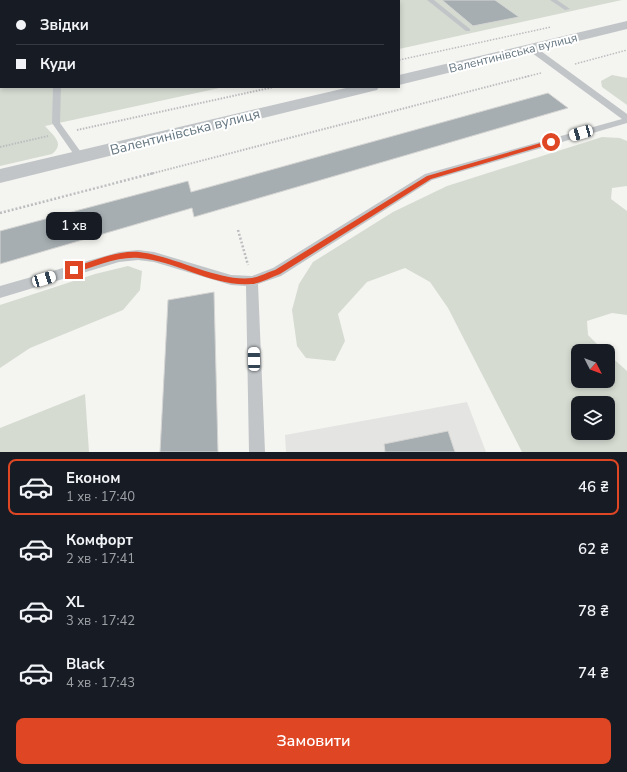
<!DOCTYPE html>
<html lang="uk">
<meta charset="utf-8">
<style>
body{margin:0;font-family:"Nunito Sans",sans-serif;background:#242831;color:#f1f3f6;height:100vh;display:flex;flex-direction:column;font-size:15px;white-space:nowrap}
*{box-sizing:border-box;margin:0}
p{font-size:13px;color:#9ea1a6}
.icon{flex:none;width:22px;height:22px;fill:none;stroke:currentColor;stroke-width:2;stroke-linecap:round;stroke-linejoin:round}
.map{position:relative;height:452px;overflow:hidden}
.drawer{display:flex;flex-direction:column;background:#171b24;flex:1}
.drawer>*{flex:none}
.guide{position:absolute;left:0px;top:0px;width:400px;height:88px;box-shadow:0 2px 6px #0003;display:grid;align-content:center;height:88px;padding:0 16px;background:#171b24}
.needle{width:26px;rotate:132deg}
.fabs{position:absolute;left:571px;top:344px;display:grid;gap:8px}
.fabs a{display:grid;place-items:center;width:44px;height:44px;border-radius:8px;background:#171b24;box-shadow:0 2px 6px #0003;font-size:20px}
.end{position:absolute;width:18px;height:18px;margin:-9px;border:5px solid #df4724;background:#fff;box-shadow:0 0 0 2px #fff}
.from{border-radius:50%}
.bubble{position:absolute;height:28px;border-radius:8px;background:#171b24;box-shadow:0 2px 6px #0003;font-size:13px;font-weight:600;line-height:28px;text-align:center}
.car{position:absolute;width:12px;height:24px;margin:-12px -6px;border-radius:5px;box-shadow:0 0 3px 1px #0007;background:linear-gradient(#fff 24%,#345 0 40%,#fff 0 76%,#345 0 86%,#fff 0)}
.guide b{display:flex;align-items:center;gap:14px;height:38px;font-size:15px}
.guide b+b{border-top:1px solid #363941}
.guide i{width:10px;height:10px;background:#f1f3f6}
ul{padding:7px 0 0;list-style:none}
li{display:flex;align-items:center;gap:12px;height:56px;margin:0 8px 6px;padding:0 8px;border:2px solid transparent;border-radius:8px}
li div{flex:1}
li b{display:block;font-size:15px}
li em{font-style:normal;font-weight:600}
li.on{border-color:#df4724}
li>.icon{width:36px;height:36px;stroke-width:1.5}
.primary-button{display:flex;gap:8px;margin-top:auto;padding:8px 16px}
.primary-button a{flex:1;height:46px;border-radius:8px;background:#df4724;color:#fff;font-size:16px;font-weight:600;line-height:46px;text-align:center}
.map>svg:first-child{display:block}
.built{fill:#e4e5e3}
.green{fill:#d5dbd1;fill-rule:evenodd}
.building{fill:#a6aeb2;stroke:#d5d5d3}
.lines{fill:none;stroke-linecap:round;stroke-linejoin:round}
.path-far2{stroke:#bbbdbf;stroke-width:1.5;stroke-dasharray:1.5 1.5;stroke-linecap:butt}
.path-far1{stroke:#bbbdbf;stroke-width:2;stroke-dasharray:1.5 1.5;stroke-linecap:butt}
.path{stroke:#bbbdbf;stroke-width:2.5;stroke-dasharray:2 2;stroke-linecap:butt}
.service{fill:#c1c5c8;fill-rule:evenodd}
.tertiary{fill:#c1c5c8;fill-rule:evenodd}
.route{fill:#df4724}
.labels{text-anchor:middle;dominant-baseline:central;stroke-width:4;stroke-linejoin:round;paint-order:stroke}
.far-street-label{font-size:12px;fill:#637580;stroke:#fff}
.street-label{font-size:14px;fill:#637580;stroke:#fff}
</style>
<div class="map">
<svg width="627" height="452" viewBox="0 0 627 452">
<rect width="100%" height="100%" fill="#f4f4f0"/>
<path class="built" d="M467,402L486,452H286L285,435Z"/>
<path class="green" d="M0,0H622L399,49V1H1V87H224L45,126C52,135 66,143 52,154L0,166Z
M612,75L627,78V105L602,87L601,81Z
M602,137L620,138L627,141V186L612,188L611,199L627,211V315L612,313L587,321L588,335L604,351H578V381H608V354L627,371V452H522L448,308L430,282L405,268L367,282L338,314L345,341L335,361L306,358L297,346L292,310L299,284L313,262L393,212L447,186ZM578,403H608V433H578Z
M128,266L142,271L140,290L123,310L30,348L0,368V305L95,274Z
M85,394L89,452H0V428Z"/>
<path class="building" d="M442,0H495L519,17L473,26Z
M548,93L568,108L194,217L192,208L0,264V231L188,181L191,192Z
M214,292L218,452H160L168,300Z
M448,431L455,452H385L384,444Z"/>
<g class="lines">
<path class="path-far2" d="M399,60L551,27
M575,64L627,50
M525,77L541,73"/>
<path class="path-far1" d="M77,130L274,87
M0,147L48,136
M150,174L529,76"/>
<path class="path" d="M0,213L154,173
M238,230L248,265"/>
<path class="service" d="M57,0H63V1H57Z
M178,0H184L185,1H179Z
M301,0H307V1H301Z
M427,0H434L470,29V31H466Z
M550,0H557L570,9L565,10Z
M528,46H534L627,114V123L432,180L281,276L258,284L265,452H249L246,286L231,285L154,262L138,260L119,262L0,298V286L119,252L138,250L154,252L231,275L252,276L273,268L425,174L622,119L528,50Z
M53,87H61L60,123L83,155L85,157L83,159H77L52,123Z"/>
<path class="tertiary" d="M627,21V29L399,85V75Z
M350,87H379L377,90L0,183V169Z"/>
</g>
<path class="route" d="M551,140L553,143L431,179L280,274C271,277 260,284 251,284C213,287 177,261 139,258C118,256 94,267 74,273L71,270L74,267C94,261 118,250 139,252C175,256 218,282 252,278C259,277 268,272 275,270L427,176Z"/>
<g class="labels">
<g class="far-street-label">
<text transform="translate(513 53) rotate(-14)">Валентинівська вулиця</text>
</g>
<g class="street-label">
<text transform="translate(185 132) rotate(-14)">Валентинівська вулиця</text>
</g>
</g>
</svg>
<div class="fabs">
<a><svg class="needle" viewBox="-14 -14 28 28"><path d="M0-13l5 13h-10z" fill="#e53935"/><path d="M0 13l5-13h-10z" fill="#9ea1a6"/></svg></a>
<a><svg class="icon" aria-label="layers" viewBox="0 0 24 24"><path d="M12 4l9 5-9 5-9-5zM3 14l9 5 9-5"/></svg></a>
</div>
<i class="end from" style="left:551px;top:142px"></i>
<i class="end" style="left:74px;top:270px"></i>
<div class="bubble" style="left:46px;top:212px;width:56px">1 хв</div>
<i class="car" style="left:581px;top:133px;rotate:254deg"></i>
<i class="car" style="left:44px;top:279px;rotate:73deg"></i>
<i class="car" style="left:254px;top:359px;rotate:359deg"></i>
<div class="guide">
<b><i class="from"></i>Звідки</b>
<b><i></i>Куди</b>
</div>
</div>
<section class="drawer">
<ul>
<li class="on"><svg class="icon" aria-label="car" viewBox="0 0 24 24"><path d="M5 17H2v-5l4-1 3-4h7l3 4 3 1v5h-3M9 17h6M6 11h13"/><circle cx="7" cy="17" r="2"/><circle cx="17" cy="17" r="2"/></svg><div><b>Економ</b><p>1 хв · 17:40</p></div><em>46 ₴</em></li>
<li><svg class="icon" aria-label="car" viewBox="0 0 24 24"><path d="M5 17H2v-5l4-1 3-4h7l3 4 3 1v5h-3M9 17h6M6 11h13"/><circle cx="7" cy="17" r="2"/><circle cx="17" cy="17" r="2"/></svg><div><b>Комфорт</b><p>2 хв · 17:41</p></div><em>62 ₴</em></li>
<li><svg class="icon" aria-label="car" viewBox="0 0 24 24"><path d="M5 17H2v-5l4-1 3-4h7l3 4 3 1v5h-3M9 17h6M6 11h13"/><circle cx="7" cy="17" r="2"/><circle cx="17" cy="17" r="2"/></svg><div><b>XL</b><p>3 хв · 17:42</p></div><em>78 ₴</em></li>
<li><svg class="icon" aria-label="car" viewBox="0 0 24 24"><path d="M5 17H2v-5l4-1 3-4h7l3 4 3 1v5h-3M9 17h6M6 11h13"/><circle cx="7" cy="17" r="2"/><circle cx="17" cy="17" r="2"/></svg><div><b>Black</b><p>4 хв · 17:43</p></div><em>74 ₴</em></li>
</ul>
<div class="primary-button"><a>Замовити</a></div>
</section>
